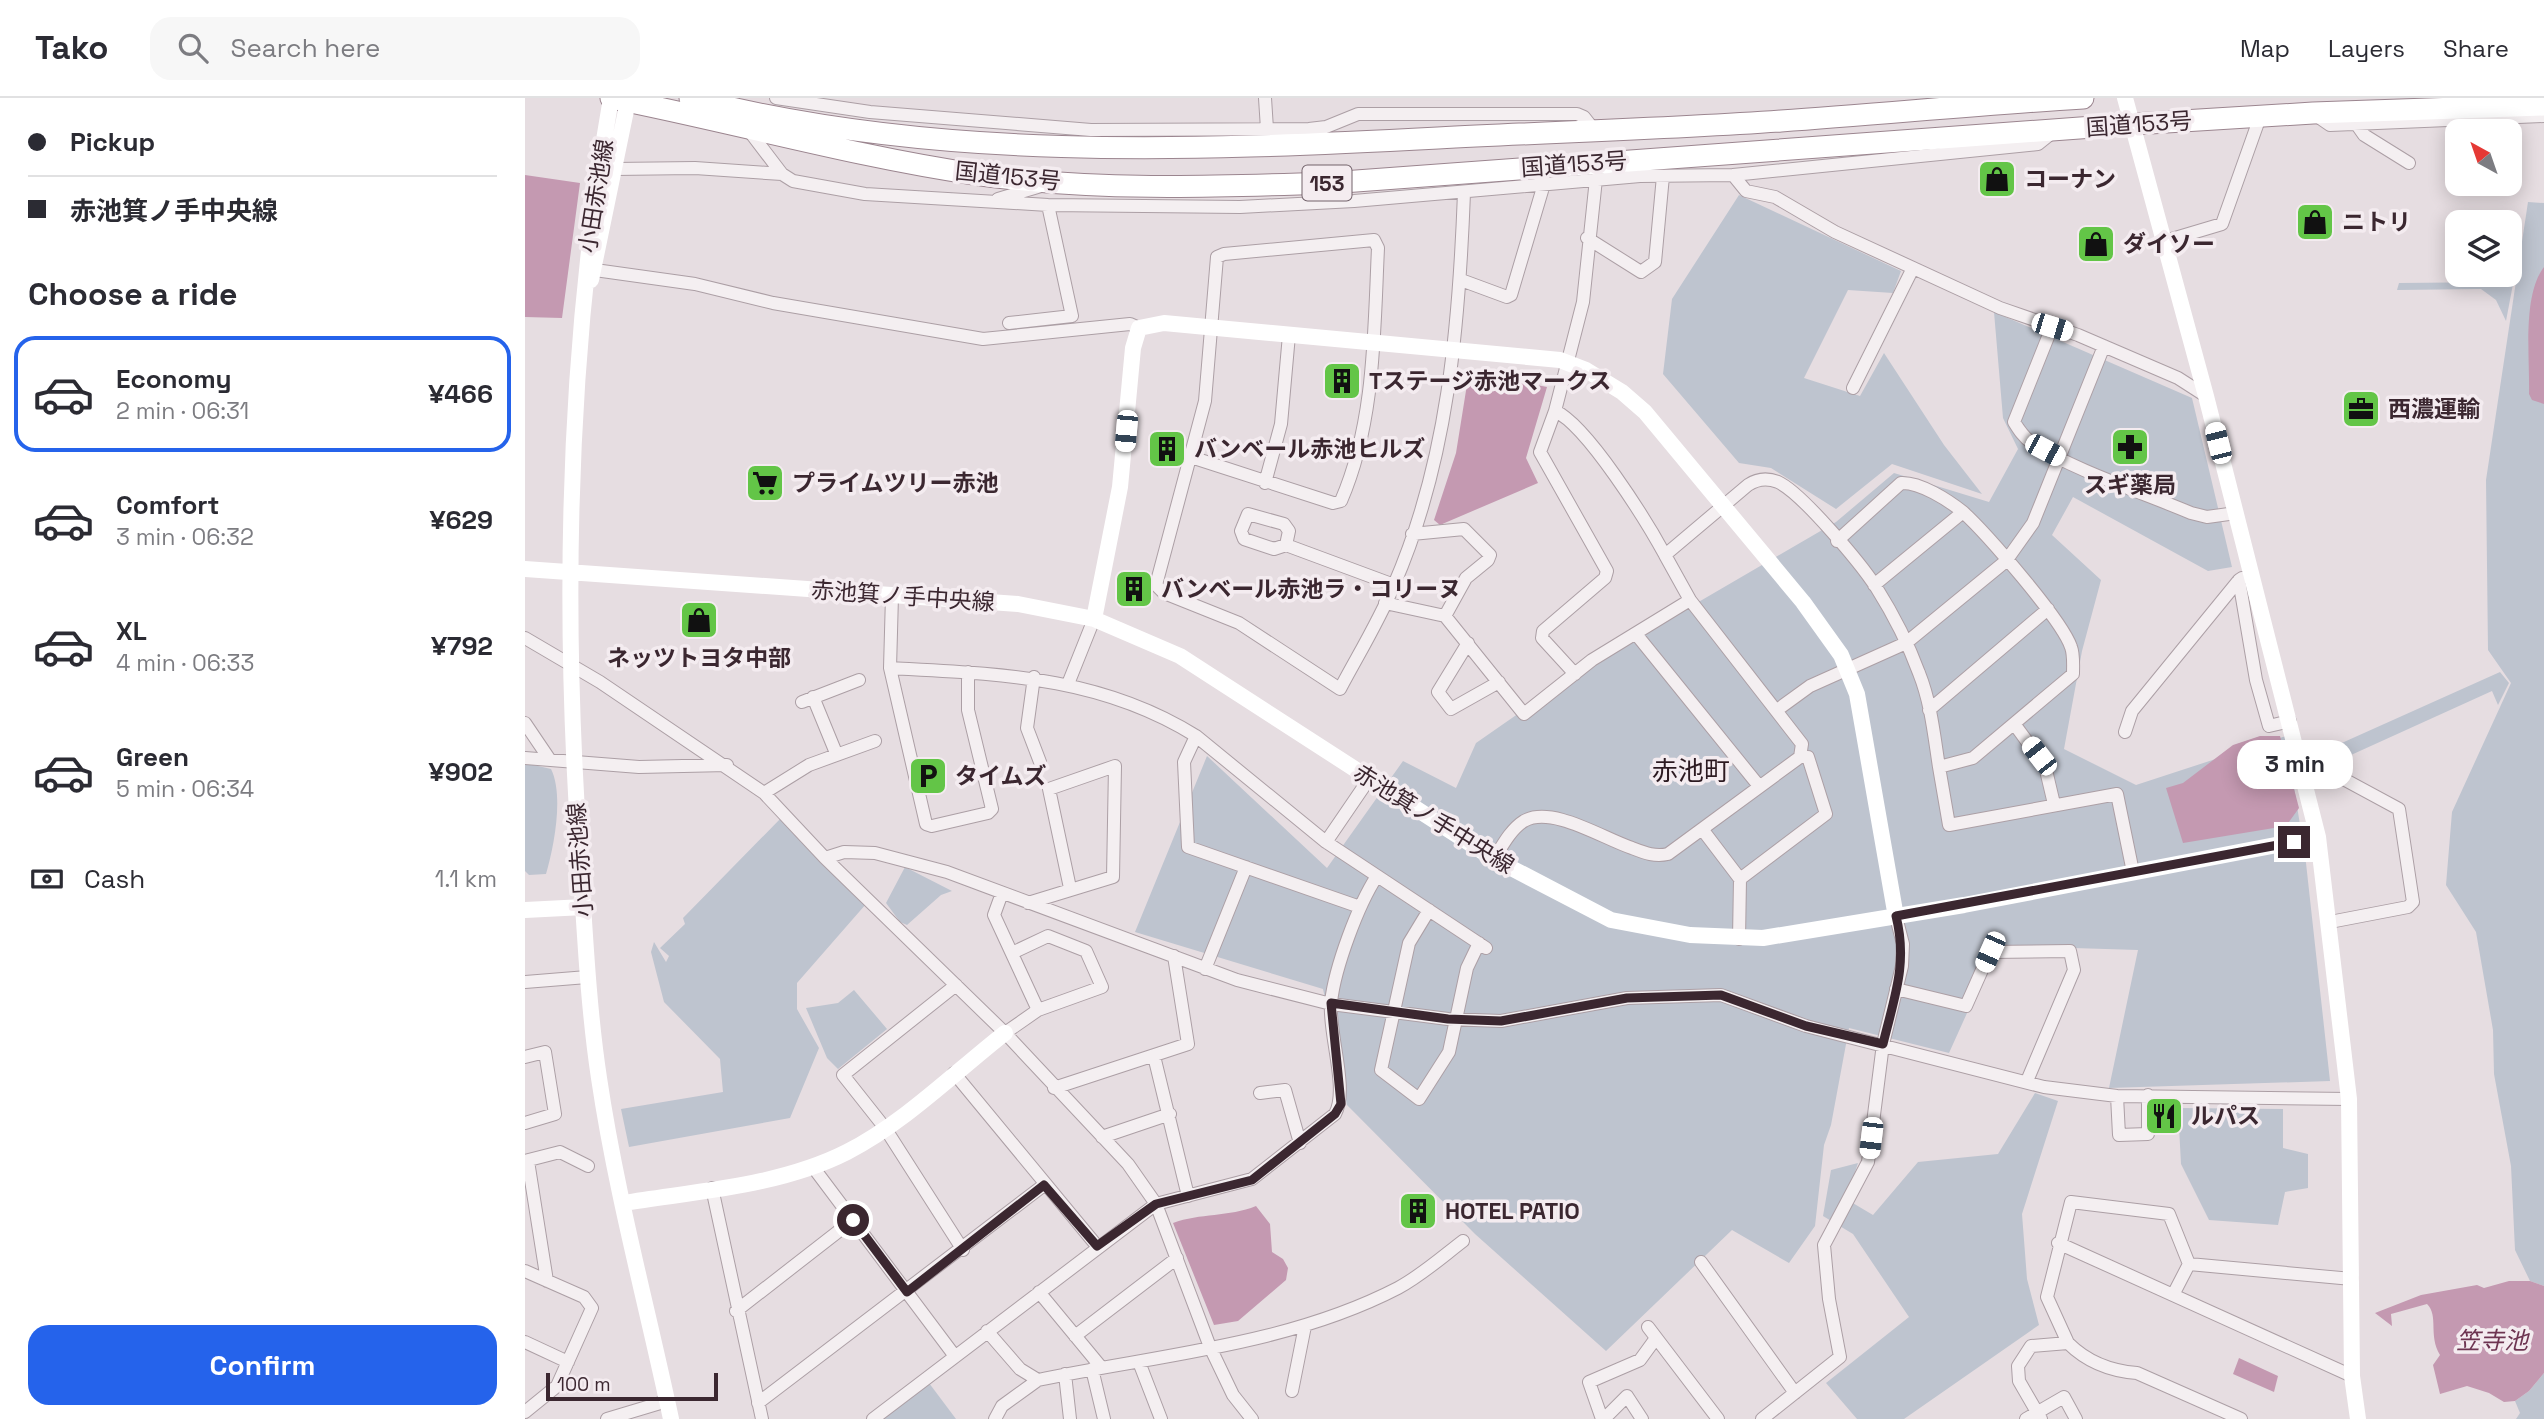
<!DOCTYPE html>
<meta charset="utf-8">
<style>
body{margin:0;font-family:"Space Grotesk","Noto Sans JP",sans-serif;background:#f7f7f7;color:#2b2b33;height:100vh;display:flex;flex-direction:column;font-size:26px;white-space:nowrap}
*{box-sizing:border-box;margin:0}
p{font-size:23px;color:#7c7c81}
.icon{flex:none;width:38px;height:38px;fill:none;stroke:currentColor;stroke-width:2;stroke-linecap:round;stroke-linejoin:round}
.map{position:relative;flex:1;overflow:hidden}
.side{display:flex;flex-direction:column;background:#fff;width:525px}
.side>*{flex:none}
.banner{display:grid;align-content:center;height:154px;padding:0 28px;background:#fff}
.needle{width:46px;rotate:320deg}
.tools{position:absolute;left:1920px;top:21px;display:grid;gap:14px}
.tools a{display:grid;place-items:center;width:77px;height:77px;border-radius:14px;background:#fff;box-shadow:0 4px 18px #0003;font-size:35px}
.scale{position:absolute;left:21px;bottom:18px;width:172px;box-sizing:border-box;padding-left:7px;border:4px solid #3b2730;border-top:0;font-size:19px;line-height:24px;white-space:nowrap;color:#3b2730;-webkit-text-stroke:5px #f4ecf0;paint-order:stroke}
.end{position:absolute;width:32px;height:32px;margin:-16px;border:9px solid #3b2730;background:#fff;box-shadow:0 0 0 4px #fff}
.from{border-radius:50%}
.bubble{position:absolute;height:49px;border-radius:21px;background:#fff;box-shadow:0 4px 18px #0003;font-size:23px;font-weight:600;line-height:49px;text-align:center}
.car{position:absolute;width:21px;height:42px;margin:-21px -10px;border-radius:9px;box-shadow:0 0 5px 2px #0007;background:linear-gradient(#fff 24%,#345 0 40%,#fff 0 76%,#345 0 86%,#fff 0)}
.banner b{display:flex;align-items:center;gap:24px;height:66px;font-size:26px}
.banner b+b{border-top:2px solid #e1e1e2}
.banner i{width:18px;height:18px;background:#2b2b33}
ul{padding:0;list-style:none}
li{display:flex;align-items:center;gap:21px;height:116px;margin:0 14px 10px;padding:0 14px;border:4px solid transparent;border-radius:21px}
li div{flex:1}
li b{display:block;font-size:26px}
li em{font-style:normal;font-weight:600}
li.on{border-color:#2563eb}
li>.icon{width:63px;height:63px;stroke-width:1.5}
h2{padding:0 28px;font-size:32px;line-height:84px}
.pay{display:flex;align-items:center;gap:18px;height:77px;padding:0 28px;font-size:26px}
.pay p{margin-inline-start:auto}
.primary-button{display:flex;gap:14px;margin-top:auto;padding:14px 28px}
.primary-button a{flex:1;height:80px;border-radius:21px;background:#2563eb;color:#fff;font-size:28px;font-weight:600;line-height:80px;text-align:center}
header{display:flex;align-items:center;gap:42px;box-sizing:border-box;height:98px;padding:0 35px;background:#fff;border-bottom:2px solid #e1e1e2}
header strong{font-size:33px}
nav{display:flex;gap:38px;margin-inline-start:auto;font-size:24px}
.search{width:490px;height:63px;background:#f7f7f7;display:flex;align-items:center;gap:18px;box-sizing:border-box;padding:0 24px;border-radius:21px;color:#7c7c81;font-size:26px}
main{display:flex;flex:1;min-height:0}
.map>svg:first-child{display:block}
.green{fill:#bec4cf}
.water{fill:#c499b1}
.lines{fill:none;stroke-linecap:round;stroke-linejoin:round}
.street-casing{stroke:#ac9fa5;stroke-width:14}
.highway-casing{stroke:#9b858f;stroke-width:23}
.street{stroke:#f4eff1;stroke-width:12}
.secondary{stroke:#fff;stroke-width:16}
.highway{stroke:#fff;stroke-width:21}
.route{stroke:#3b2730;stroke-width:9}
.labels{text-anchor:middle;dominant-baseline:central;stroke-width:7;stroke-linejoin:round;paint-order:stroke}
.shield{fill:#f4ecf0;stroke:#72626a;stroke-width:2}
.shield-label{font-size:21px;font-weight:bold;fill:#3b2730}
.street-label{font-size:23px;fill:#3b2730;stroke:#f4ecf0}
.poi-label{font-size:23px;font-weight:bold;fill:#3b2730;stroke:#f4ecf0;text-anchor:start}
.water-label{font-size:24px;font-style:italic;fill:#6d3451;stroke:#f4ecf0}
.quarter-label{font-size:26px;fill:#2c1a21;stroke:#f4ecf0}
</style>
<header>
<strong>Tako</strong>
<div class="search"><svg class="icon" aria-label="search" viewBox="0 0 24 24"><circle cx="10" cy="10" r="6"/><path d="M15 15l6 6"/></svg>Search here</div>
<nav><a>Map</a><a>Layers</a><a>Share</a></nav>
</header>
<main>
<section class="side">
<div class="banner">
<b><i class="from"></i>Pickup</b>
<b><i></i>赤池箕ノ手中央線</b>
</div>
<h2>Choose a ride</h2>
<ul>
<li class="on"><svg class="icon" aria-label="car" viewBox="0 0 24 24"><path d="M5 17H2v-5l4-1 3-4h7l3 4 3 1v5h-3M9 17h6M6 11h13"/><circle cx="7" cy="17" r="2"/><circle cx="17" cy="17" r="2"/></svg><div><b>Economy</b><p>2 min · 06:31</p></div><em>¥466</em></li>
<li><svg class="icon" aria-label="car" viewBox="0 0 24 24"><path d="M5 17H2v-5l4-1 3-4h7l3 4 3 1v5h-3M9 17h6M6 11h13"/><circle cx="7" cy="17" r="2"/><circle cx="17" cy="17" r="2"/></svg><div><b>Comfort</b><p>3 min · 06:32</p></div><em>¥629</em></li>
<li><svg class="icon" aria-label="car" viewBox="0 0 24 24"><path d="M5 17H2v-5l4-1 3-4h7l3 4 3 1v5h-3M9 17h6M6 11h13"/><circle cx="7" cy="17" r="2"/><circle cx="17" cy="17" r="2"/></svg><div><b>XL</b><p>4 min · 06:33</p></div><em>¥792</em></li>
<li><svg class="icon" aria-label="car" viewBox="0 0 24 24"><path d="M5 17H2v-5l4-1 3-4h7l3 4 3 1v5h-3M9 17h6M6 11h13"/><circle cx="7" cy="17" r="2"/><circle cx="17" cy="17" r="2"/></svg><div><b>Green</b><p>5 min · 06:34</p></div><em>¥902</em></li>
</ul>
<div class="pay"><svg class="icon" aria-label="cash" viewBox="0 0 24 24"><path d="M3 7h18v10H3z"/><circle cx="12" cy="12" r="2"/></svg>Cash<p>1.1 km</p></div>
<div class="primary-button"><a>Confirm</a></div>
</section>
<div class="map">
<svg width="2019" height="1321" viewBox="0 0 2019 1321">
<rect width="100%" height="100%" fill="#e6dde1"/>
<path class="green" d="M1214,97L1376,173L1368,195L1323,192L1279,280L1335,298L1359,255L1419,347L1457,396L1367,366L1311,411L1246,370L1214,365L1138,276L1147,201Z
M2003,104L2019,105V1188L2005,1183L1990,1152L1986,1068L1969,976L1968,932L1951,834L1921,787L1927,714L1986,585L1963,552L1961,382Z
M1976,184L1988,186L1981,223L1971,202L1956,191L1872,192L1874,185Z
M1469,214L1667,300L1707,469L1683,473L1548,399L1527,437L1576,482L1557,553L1539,651L1611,687L1761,638L1781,765L1805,983L1584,990L1613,852L1548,850L1470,853L1424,955L1324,930L1306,1027L1299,1047L1290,1128L1264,1165L1207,1132L1081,1253L950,1136L822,1007L798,891L610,834L682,658L802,770L878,663L931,690L951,645L1050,576L1311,424L1369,375L1464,404L1493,351L1478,320Z
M1975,574L1984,585L1973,607L1967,593L1804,667L1790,657Z
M0,665L26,671C39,697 29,749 21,776L4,777L0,773Z
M256,720L341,806L272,885V911L294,950L265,1020L104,1049L96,1011L198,994L195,961L139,904L126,854L129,844L141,864L144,858L135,850L160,826L158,820Z
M380,769L427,793L416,797L382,827L375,824L361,805Z
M329,892L362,931L313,971L302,960L281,910L313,905Z
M1510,995L1533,1003L1497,1116L1502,1181L1514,1227L1379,1321H1332L1301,1285L1384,1219L1328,1136L1298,1118L1306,1072L1333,1065L1321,1101L1348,1117L1393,1064L1473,1056Z
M1653,1010L1758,1011V1050L1783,1056V1090L1760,1094L1753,1127L1684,1122L1656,1066Z
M2019,1275V1321H1991L1995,1315L1990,1303L2004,1293Z
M401,1281L431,1321H358Z"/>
<path class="water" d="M0,77L55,85L37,220L0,219Z
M2019,169V306L2007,302L2004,296C2005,260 1997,198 2019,169Z
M944,274L1022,289L1001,360L1013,385L915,427L909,422L931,355Z
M1735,638H1755L1774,710L1761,728L1658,745L1641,690L1658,685L1708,647Z
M731,1108L745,1126L747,1154L758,1161L763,1170L761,1182L713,1223L689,1227L648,1125C675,1115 704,1119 731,1108Z
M1984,1183H2005L2019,1188V1275L2004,1293L1990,1303L1979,1304L1964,1295L1942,1288L1915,1296L1908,1267L1915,1257C1903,1237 1914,1218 1902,1206L1866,1216L1867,1228L1850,1215L1896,1197L1952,1187L1959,1190Z
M1714,1260L1753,1278L1749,1294L1708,1276Z"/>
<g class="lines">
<defs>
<path id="street" d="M251,0L345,14L566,32L784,31L801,29L833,16H1052L1059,19L1070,33
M740,0L742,31
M1789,16L1805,27L2019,18
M1832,27L1839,37L1884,65
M222,30L257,76L268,83L340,96L523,107L715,109L829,103L1115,78L1208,77L1221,93L1250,99L1310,134L1475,210L1553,237L1653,280L1681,298
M89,71L170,70L257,76
M1208,77L1513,46L1528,34
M473,101L516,88
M1062,140L1116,174L1130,164L1138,78
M1640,143L1697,126L1735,19
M70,172L170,186L248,205L458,241L605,226L614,230
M936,182L982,199L986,197L1019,86
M484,225L547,218L523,107
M1527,229L1489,324C1494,332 1499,340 1507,345C1548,372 1619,395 1666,415L1682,419L1711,415
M1328,290L1388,170
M1030,313C1062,327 1122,424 1140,457
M666,359L808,405L816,403C850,325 849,234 853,150L849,142L699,156L692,159L680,303L631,487L639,495L714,525L815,591C833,557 854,523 869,487C923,363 934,228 939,95
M740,385L756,326L764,237
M887,436L939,431L965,457L963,462L941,480L920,518
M761,447L764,433L759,426L723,416L716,433L719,441L749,451L761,447L869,487
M1717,480L1714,482L1731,582L1744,628L1765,623
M1349,487L1438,414
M367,498L365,570C474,576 575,578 671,638L801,744L844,681
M1165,502L1140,457L1223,387C1232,381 1243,380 1253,384C1277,395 1336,466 1351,489C1368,516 1383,545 1394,575C1406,605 1409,637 1414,669L1448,660L1548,576C1548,568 1549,557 1546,549C1537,522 1461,435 1438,414C1423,402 1395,384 1376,385L1312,443
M860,505L920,518L999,616L1067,562L1165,502L1277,646L1275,659L1143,756C1130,759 1120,755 1107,750C1079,741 1027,707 999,723C986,731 977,748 969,761
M1111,536L1234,688
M0,540L75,584L239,695L300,760L480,935L603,1066L631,1106L685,1249L708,1297L727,1321
M943,545L913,594L926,611L974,584
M365,570L401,726L407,728L463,715L467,711L443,612V574
M1050,576L1017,540L1018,533L1080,480L1082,473L1015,354L1030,313L1058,204L1071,81
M509,579L502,630L515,664
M543,586L569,521
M288,599L311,655
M277,604L334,582
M1252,612L1285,588L1381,545L1481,463L1508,425L1579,248
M1404,612L1523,511
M0,625L25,662
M1490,627L1520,668L1529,706
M1600,634L1607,613L1714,482
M671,638L659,664L663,749L835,809
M1774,657L1874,711L1888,804L1883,809L1805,824
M0,660L114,669L202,667
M1414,669L1424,727L1592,696L1608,774
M239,695L284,667L350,643
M1177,731L1215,781L1214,841
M801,744L961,850
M300,760L319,754L350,755L422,774L712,882L806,906L923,921L976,923L1102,900L1196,897L1281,928L1519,989L1592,998L1824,1001
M1215,781L1301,716L1283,659H1275
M477,795L469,817L513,912
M503,805L588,779L590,668L524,691L545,790
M904,812L884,845L856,972L894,1001L924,954L942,870L954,845
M680,871L721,769
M0,884L62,879
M431,887L318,977L360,1030L438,1152
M1371,891L1441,908L1465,854L1545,853L1549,872L1502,983
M480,935L513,912L577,889L561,853L523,838L487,855
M629,958L663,1098
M0,959L20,954L30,1016L0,1025
M429,975L572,1148
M529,990L663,946L649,858
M735,995L760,992L775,1045
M1592,998L1594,1037L1623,1036V997
M577,1039L645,1016
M0,1063L35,1054L63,1068
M3,1063L22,1183
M288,1069L429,1257
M187,1090L237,1321
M1533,1145L1827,1278
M1176,1164L1270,1295
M0,1173L59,1199L67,1210L32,1288L0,1314
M514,1194L576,1269
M1648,1197L1664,1166
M211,1213L328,1122
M1123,1229L1193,1321
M462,1233L495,1271L513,1282C633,1257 763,1247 873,1190C897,1177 917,1159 938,1143
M550,1238L652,1160
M0,1244L43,1264
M1543,1245L1522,1199L1546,1104L1644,1116L1664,1166L1827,1181
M614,1264L636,1321
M567,1271L579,1321
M540,1276L545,1321
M767,1293L780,1228
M233,1305L519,1087
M82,1321L142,1303
M348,1321L631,1106L727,1081L810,1016C824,991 803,935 806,904C810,869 833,807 852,778
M470,1321L477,1308L513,1282
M1077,1321L1064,1284L1115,1262L1131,1240
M1079,1321L1102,1298L1117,1321
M1237,1321L1315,1259L1304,1201L1299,1147L1343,1064L1358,946L1377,868L1378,846L1371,819
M1501,1321L1539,1299L1551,1321
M1516,1321L1494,1283L1493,1268L1506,1248L1543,1245C1562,1264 1585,1273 1612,1275L1716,1321"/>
<path id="highway" d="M86,0C208,24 327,58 449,76C566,93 686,89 804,85L1609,26L1788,15L2019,7
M165,0C408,63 664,53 913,40C1027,34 1142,31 1256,23C1357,16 1457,6 1558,0"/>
</defs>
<use href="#street" class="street-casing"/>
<use href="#highway" class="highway-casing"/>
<use href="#street" class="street"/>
<path class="secondary" d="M86,0C42,251 37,506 55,760C60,834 63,907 74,980C91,1095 122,1208 146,1321
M1600,0L1681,298L1793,739L1824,1001L1827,1278L1833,1321
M66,182L103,3
M0,471L493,506L569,521L655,558L969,761L1086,822L1165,837L1238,840L1439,807L1793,739
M569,521L595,389L608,250L614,230L639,225L1035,262L1061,272L1097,294L1120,314L1278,504L1316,557L1332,596L1371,819
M0,812L59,809
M99,1105C172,1093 255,1088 322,1054C379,1025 429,975 480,935"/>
<use href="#highway" class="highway"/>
</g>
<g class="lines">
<path class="route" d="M328,1122L382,1194L519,1087L572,1148L631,1106L727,1082L810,1016L816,1006L806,905L923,921L976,923L1102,900L1196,897L1281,928L1358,946C1369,900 1383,866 1371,818L1769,744"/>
</g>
<defs>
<symbol id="shop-square" viewBox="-11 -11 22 22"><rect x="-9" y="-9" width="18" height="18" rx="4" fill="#63c547" stroke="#f4ecf0"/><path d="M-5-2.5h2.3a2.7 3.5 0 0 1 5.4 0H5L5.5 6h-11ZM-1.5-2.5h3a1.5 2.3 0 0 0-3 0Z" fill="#111"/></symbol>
<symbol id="building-square" viewBox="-11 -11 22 22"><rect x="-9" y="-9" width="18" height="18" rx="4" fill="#63c547" stroke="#f4ecf0"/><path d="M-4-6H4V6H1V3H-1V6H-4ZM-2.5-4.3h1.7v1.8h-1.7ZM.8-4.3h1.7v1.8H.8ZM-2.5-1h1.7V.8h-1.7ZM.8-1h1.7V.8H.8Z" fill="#111"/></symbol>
<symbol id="office-square" viewBox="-11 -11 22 22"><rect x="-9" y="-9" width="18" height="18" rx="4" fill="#63c547" stroke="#f4ecf0"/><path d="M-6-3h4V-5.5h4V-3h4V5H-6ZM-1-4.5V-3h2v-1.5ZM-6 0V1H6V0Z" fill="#111"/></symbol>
<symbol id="pharmacy-square" viewBox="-11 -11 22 22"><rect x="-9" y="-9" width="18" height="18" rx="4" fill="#63c547" stroke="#f4ecf0"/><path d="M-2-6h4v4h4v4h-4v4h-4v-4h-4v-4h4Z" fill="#111"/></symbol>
<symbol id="supermarket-square" viewBox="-11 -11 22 22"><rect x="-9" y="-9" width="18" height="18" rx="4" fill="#63c547" stroke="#f4ecf0"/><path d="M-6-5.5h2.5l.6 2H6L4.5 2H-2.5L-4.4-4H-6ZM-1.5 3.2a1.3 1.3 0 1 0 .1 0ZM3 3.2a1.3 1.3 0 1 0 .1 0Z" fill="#111"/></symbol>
<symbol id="parking-square" viewBox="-11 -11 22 22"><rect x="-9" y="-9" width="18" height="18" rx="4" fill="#63c547" stroke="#f4ecf0"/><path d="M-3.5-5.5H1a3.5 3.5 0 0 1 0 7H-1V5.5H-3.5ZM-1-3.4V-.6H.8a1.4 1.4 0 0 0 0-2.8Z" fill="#111"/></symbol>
<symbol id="restaurant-square" viewBox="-11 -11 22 22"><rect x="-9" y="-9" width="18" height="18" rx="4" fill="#63c547" stroke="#f4ecf0"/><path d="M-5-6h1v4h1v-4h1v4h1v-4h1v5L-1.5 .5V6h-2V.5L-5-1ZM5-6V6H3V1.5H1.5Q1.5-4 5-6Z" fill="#111"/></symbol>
</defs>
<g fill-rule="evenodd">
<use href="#shop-square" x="1450" y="59" width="44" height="44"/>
<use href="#shop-square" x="1768" y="102" width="44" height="44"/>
<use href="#shop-square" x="1549" y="124" width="44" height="44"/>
<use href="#building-square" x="795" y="261" width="44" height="44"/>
<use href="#office-square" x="1814" y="289" width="44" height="44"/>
<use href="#pharmacy-square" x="1583" y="327" width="44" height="44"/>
<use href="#building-square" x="620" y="329" width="44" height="44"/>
<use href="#supermarket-square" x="218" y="363" width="44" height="44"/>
<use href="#building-square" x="587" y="469" width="44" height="44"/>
<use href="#shop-square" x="152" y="500" width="44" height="44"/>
<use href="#parking-square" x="381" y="656" width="44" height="44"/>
<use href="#restaurant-square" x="1617" y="996" width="44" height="44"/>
<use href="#building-square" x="871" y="1091" width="44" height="44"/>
</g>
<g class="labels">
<rect class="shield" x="777.5" y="67.5" width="49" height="35" rx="5"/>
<g class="shield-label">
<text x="802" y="85">153</text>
</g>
<g class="street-label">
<text transform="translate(1614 26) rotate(-4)">国道153号</text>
<text transform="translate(1049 66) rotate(-4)">国道153号</text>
<text transform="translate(483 78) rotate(6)">国道153号</text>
<text transform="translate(71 98) rotate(-81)">小田赤池線</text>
<text transform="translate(378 498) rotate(4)">赤池箕ノ手中央線</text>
<text transform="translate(909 721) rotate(32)">赤池箕ノ手中央線</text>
<text transform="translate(55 762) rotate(-94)">小田赤池線</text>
</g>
<g class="poi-label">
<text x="1499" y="81">コーナン</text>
<text x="1817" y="124">ニトリ</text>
<text x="1598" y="146">ダイソー</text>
<text x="844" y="283">Tステージ赤池マークス</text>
<text x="1863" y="311">西濃運輸</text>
<text x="669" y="351">バンベール赤池ヒルズ</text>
<text x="267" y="385">プライムツリー赤池</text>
<text x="1605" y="387" text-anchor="middle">スギ薬局</text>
<text x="636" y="491">バンベール赤池ラ・コリーヌ</text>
<text x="174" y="560" text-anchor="middle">ネッツトヨタ中部</text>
<text x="430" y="678">タイムズ</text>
<text x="1666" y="1018">ルパス</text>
<text x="920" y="1113">HOTEL PATIO</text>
</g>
<g class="water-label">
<text x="1967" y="1242">笠寺池</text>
</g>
<g class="quarter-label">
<text x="1166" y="673">赤池町</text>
</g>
</g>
</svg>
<div class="tools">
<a><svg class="needle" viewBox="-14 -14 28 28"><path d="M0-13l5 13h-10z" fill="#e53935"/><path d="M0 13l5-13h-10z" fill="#7c7c81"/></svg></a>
<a><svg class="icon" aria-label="layers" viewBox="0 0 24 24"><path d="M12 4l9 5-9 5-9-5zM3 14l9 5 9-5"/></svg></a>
</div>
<div class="scale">100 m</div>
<i class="end from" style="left:328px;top:1122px"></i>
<i class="end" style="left:1769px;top:744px"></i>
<div class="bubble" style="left:1712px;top:642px;width:116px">3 min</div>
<i class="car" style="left:1527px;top:229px;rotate:107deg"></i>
<i class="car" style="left:601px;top:333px;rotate:185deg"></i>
<i class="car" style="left:1693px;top:345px;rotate:346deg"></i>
<i class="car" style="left:1520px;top:352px;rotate:118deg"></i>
<i class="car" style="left:1514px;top:658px;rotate:322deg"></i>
<i class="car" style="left:1465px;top:854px;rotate:204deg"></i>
<i class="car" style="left:1346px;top:1040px;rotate:187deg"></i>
</div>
</main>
